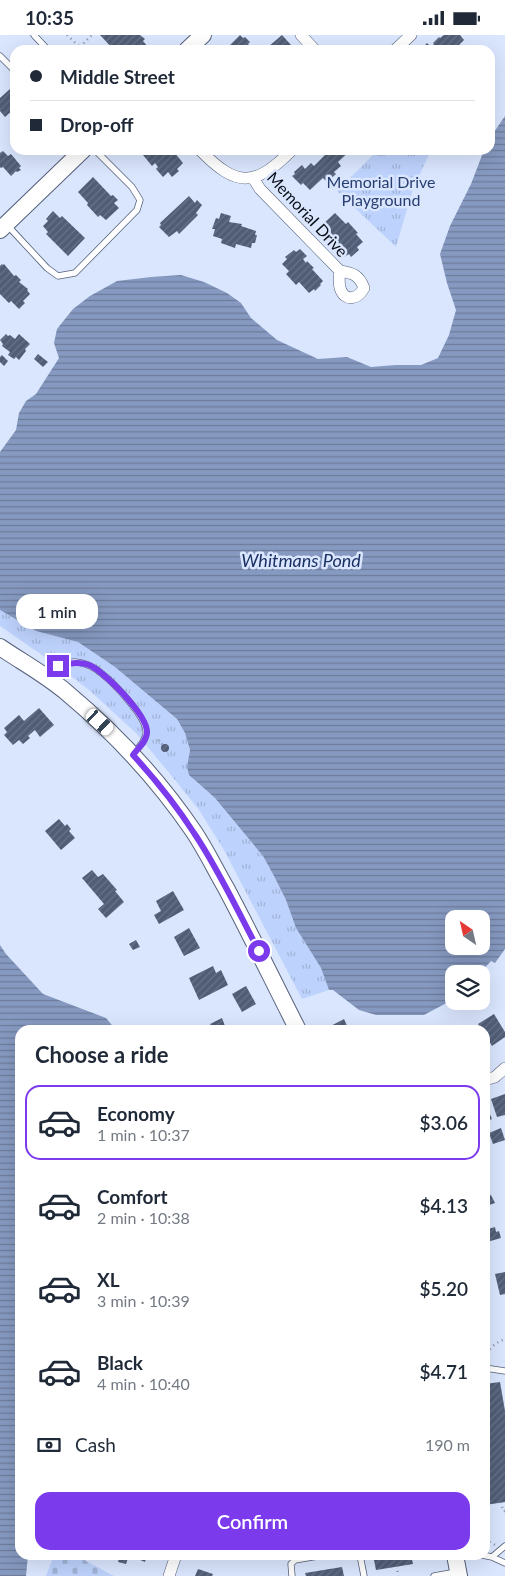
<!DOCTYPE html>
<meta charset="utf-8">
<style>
body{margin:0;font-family:Lato,sans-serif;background:#f6f6f7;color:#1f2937;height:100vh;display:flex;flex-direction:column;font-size:19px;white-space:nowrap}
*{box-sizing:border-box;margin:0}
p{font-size:16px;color:#747a83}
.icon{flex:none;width:28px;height:28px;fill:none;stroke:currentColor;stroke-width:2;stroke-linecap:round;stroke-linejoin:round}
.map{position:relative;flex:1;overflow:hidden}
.details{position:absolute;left:15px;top:990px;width:475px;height:535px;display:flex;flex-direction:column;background:#fff;border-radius:15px;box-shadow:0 5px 20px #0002}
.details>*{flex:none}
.guide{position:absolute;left:10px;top:10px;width:485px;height:110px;border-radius:15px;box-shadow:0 5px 20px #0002;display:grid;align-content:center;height:110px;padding:0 20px;background:#fff}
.needle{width:32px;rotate:326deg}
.controls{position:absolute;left:445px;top:875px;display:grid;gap:10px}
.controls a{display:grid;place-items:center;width:45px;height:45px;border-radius:10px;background:#fff;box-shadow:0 5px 20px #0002;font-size:25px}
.end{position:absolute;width:22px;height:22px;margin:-11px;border:6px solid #7c3aed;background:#fff;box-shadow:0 0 0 2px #fff}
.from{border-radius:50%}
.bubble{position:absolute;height:35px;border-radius:15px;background:#fff;box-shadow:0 5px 20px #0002;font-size:16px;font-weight:600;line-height:35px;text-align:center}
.car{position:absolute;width:15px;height:30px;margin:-15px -8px;border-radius:6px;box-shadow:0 0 4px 1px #0007;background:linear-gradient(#fff 24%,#345 0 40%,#fff 0 76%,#345 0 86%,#fff 0)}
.guide b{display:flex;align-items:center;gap:18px;height:48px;font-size:19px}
.guide b+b{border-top:1px solid #e0e1e3}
.guide i{width:12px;height:12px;background:#1f2937}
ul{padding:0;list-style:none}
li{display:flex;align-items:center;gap:15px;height:75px;margin:0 10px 8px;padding:0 10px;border:2px solid transparent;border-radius:15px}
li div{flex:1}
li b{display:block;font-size:19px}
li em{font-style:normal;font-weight:600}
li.selected{border-color:#7c3aed}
li>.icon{width:45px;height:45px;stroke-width:1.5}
h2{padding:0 20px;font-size:22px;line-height:60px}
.pay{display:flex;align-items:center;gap:12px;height:55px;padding:0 20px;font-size:19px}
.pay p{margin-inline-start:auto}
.action{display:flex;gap:10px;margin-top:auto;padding:10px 20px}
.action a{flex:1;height:58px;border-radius:15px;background:#7c3aed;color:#fff;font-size:20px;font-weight:600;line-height:58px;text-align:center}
.status{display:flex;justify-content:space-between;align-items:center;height:35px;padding:0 25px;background:#fff;direction:ltr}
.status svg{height:14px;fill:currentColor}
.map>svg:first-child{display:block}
.cemetery{fill:url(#cemetery-stones)}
.park{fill:url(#park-tufts)}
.water{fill:url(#water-rules);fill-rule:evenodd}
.building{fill:url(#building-hatch)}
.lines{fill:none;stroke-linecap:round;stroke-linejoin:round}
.lane-casing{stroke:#54607a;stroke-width:7}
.street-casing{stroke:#54607a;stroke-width:12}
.secondary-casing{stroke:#54607a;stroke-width:18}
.path{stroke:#868fa1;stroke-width:2.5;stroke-dasharray:1 4;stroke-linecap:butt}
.lane{stroke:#fff;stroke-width:5.5}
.street{stroke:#fff;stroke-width:11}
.secondary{stroke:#fff;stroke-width:16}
.route{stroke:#7c3aed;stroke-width:6}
.labels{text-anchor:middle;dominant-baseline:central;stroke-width:5;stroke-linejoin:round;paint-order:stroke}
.park-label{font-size:16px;fill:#273e71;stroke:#dae6fe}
.street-label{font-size:16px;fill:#090d17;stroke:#dae6fe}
.water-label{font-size:18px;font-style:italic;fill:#1b3162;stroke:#dae6fe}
</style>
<div class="status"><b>10:35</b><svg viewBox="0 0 49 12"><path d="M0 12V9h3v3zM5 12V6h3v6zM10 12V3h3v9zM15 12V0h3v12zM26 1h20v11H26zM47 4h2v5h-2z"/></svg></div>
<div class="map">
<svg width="505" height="1541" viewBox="0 0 505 1541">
<defs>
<pattern id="cemetery-stones" width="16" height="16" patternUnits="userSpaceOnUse" patternTransform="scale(1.25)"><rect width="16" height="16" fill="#bdd2fc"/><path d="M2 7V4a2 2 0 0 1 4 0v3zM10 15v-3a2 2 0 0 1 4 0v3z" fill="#a1b3d7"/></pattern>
<pattern id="park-tufts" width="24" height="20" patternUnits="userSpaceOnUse" patternTransform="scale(1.25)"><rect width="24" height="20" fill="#bdd2fc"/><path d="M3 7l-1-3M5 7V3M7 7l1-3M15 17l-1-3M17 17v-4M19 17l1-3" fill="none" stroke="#a1b3d7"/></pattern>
<pattern id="water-rules" width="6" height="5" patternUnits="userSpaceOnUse" patternTransform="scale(1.25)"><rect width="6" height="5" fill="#8699c0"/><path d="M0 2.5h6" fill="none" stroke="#6c7b9b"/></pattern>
<pattern id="building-hatch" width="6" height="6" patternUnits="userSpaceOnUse" patternTransform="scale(1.25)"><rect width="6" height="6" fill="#505d77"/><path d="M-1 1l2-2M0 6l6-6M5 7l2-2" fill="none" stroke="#697388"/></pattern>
</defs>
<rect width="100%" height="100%" fill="#dae6fe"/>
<path class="cemetery" d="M58,1520H75L114,1541H46L52,1525Z"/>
<path class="park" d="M378,115H431L413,154L396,212L337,156Z
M0,575L36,596L78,607L115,632L177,684L185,698L190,716L187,732L194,745L215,763L263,821L274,841L286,865L296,893L321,933L329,955L302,964L224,815L199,775L175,745L137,699L89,655L58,631L0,591Z"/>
<path class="water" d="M505,81V914L495,928L491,926L479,939H454V964L424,980H376L359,975L333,955H329L321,933L296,893L286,865L274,841L263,821L215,763L189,740L187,732L190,715L185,698L177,684L115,632L78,607L36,596L0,575V417L16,395L19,378L26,366L36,359L59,323L54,308L57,294L73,274L90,261L117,246L151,242L181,240L204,247L227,258L241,268L251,283L277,305L318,324L347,322L371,332L396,330H421L438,323L449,300L456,275L447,248L440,219L450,191L471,149L484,115H490V103ZM454,884H481V911H454Z
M0,910L6,919L43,959L106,983L116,995H20V1520H28L26,1541H0Z"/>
<path class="building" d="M100,0H140L145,4L143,6L148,12L145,15H119L116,12L114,15Z
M240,0L243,3L245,2L250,7L248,9L253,14L251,15H228L227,13Z
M282,0L292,11L294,10L299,15H271L268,12Z
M444,0H460L464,5L454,15H420L427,8L431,12L434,9L433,8L439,2L440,3Z
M10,54L15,59V73L5,82L0,76V63Z
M143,115H168L172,119L174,117L183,128L177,134L179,136L172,142L168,137L163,142L156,134L158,132L155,128L152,131L143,120L145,118Z
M325,115H351L338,127L341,131L334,137L336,139L327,147L323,143L310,155L303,148L301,150L292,141L295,139L294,137L302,130L305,134L311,128L314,131L327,118Z
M3,116L8,121L11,119L21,131L19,133L21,135L17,137L16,136L11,141L3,132L1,133L0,132V118Z
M93,142L111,161L113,160L118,165L114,168L119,173L106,185L100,180L98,182L87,170L88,168L78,157Z
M189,161L195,168L197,165L202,170L196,178L198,180L179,199L177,196L169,202L159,192L161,190L160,188Z
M53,176L60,183L62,181L85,203L68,221L46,199L48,197L43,191L48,186L46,184Z
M221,178L231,181L229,187L242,189L241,191L256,196L255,200H257L255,208H252L251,213L236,209L235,213L221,208L222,204L213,201L215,194H212L216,183L219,184Z
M335,178L346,189L348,187L358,198L356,199L363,207L357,212L359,215L351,222L349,219L344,222L338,215L341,212L339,209L337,211L330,204L332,202L322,190Z
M300,214L307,221L303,224L306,228L307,226L314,233L312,234L323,246L320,249L321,250L315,256L314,254L309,258L299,247L296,250L286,239L289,236L282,229L287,224L285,222L294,215L296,217Z
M2,229L3,230L4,229L14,241L16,240L21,245L19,247L28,254L27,255L30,259L23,266L25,268L19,274L11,266L9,268L0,259V231Z
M6,299L8,301L10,300L15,304L19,299L30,309L25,314L26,316L19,325L16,322L14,324L8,320L10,317L2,311L3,309L0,305Z
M38,319L48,327L43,332L34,324Z
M2,320L8,326L4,331L0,327V322Z
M39,673L54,690L40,702L35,695L28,701L30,703L23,709L19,705L13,710L4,700L7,697L4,693L19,680L24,686Z
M161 713a4 4 0 1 1 8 0a4 4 0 1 1-8 0Z
M59,784L65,791L67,789L71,794L69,796L75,803L61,815L45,796Z
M92,835L98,842L103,839L117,855L115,856L124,867L106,883L98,874L104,869L82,843Z
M173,856L184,875L159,889L154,880L161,876L156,866Z
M189,893L200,913L184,921L174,902Z
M136,905L140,912L133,915L129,909Z
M213,931L216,938L221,935L228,950L199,965L189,943Z
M246,951L256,969L242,977L232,959Z
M494,979L505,997V1002L492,1011L485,1000V995H482L478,989Z
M222,983L225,991L213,995L210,989Z
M344,984L349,995H326L325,994Z
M505,1059V1080L497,1082L491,1064Z
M485,1068L492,1084L485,1087Z
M501,1093L505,1105L493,1109L489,1098Z
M491,1160L495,1168L489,1170L486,1162Z
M495,1192L496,1197L499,1196L501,1203L487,1207L485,1195Z
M505,1237V1259L500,1260L495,1239Z
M500,1347L505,1376V1467L485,1470V1349Z
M120,1520L128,1523L126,1529L118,1527Z
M131,1520H147L145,1527L131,1521Z
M373,1520H411L413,1529L376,1535Z
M342,1532L344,1541H306L305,1538Z
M198,1534L213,1539L212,1541H195Z"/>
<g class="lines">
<defs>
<path id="lane" d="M34,0L48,15
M0,21L15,36
M8,191L47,233L58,241L75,238L137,175L140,165L132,152L95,115
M45,640C54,634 65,626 76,627C86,628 94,632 101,638C113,647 149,684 146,699C145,707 139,712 134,718
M485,1333L505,1336
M360,1520L364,1541
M482,1520L492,1522L505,1528
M492,1522L505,1511
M292,1541L291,1529L295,1525L324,1520
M434,1541L456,1537"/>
<path id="street" d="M301,0L315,15
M395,15L411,0
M200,115C237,153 255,152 292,115
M253,143L260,154L340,236C353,238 359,240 364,253C358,264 345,268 340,253C339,248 339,242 340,236
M485,1045L495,1042L505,1033
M169,1541L176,1520"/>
<path id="secondary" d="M187,15L203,0
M0,195L83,115
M0,612C22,627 46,640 66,657C115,698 158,744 194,797C206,815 215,834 226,853C251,900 274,948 298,995
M455,1520L459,1541"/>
</defs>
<use href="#lane" class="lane-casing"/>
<use href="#street" class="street-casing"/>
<use href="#secondary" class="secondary-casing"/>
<path class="path" d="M67,0L83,15
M80,12L92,0
M158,705L163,710
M485,1323C489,1313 495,1308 505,1304
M501,1467L503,1476H505
M485,1505L495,1510
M397,1531L398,1541"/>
<use href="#lane" class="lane"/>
<use href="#street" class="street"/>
<use href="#secondary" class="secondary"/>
</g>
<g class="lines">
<path class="route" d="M58,631C69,629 78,626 89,630C104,636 147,680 147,697C147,706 138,713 133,720C155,744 176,770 194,798C219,835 238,877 259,916"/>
</g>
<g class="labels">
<g class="park-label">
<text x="381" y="146">Memorial Drive<tspan x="381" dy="18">Playground</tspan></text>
</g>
<g class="street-label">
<text transform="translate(308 179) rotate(47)">Memorial Drive</text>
</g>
<g class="water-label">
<text x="301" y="525">Whitmans Pond</text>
</g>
</g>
</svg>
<div class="controls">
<a><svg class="needle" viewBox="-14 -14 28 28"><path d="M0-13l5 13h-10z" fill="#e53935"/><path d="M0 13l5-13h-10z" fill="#747a83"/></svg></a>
<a><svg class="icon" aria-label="layers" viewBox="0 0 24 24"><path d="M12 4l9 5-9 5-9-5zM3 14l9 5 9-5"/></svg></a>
</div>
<i class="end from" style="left:259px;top:916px"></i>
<i class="end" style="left:58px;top:631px"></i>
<div class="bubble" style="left:16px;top:559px;width:82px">1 min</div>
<i class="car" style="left:100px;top:687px;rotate:132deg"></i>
<div class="guide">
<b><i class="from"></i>Middle Street</b>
<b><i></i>Drop-off</b>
</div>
<section class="details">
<h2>Choose a ride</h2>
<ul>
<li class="selected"><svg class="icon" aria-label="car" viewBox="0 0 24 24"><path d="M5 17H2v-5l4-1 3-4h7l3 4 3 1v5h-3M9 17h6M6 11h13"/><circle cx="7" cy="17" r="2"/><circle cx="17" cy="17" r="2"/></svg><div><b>Economy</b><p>1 min · 10:37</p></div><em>$3.06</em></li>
<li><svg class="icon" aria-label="car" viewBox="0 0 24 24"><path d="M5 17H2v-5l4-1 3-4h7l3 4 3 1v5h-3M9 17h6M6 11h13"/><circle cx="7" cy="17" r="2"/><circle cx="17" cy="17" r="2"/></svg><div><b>Comfort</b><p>2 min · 10:38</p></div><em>$4.13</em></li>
<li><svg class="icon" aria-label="car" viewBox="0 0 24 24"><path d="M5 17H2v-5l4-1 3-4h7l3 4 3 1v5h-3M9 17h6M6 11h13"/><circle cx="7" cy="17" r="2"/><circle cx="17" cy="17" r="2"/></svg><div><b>XL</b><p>3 min · 10:39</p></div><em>$5.20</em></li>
<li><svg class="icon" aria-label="car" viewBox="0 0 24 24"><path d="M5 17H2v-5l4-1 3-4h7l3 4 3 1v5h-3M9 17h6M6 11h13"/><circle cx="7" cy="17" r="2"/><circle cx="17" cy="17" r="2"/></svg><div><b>Black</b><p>4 min · 10:40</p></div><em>$4.71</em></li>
</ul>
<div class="pay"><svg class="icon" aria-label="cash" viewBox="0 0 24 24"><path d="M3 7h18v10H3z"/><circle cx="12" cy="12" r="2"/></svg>Cash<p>190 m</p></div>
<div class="action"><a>Confirm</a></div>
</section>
</div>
